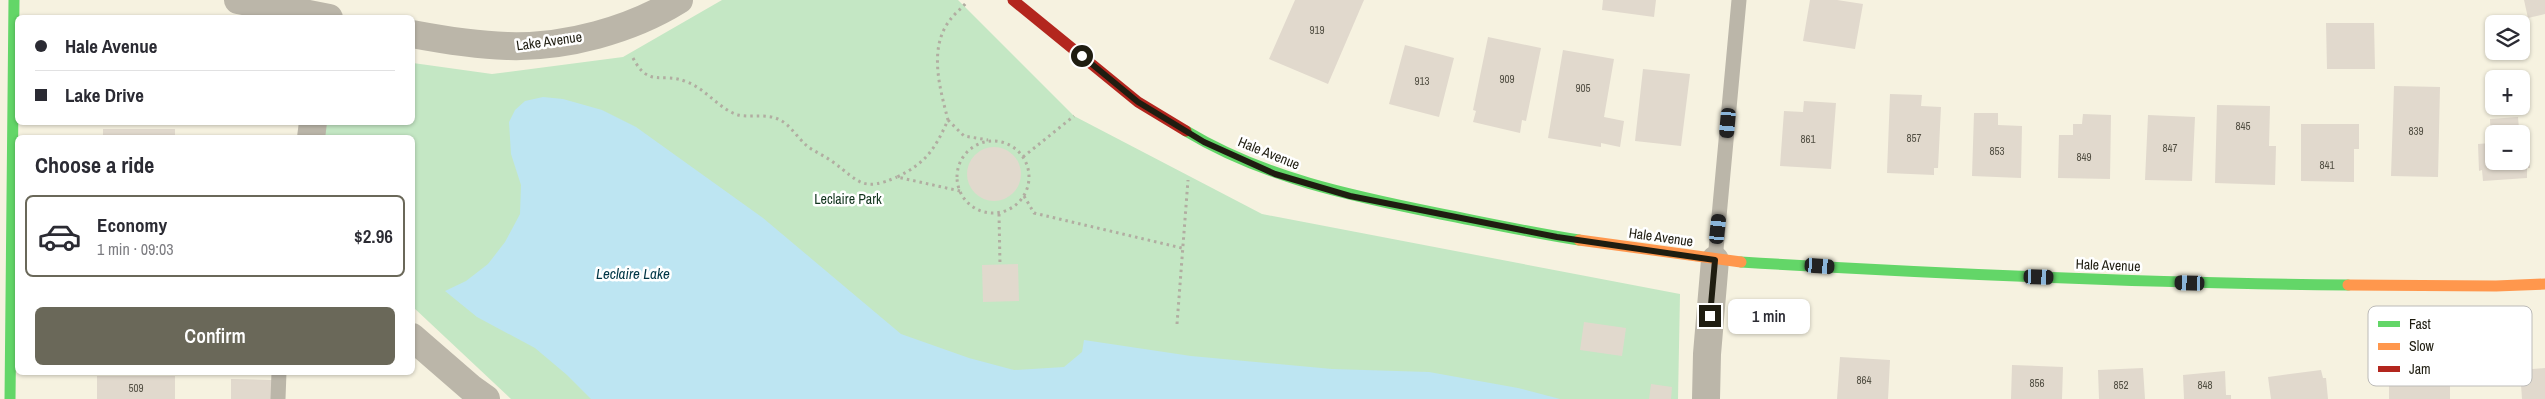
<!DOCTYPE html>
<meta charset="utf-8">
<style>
body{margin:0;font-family:"Archivo Narrow",sans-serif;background:#f2f2f3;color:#2b2b33;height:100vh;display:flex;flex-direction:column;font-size:19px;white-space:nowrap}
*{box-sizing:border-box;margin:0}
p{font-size:16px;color:#7c7c81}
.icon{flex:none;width:28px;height:28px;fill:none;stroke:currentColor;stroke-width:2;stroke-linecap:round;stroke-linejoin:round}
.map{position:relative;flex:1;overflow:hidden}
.details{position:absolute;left:15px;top:135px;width:400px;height:240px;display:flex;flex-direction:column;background:#fff;border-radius:8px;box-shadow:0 1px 4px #0004}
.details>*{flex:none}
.banner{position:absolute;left:15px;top:15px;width:400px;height:110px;border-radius:8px;box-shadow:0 1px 4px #0004;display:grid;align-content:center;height:110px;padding:0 20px;background:#fff}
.fabs{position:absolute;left:2485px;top:15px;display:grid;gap:10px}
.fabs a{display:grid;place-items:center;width:45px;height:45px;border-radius:8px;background:#fff;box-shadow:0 1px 4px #0004;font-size:25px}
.end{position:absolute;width:22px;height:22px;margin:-11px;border:6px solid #1f1d11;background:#fff;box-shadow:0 0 0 2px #fff}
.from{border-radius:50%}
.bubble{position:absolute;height:35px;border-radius:8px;background:#fff;box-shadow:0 1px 4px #0004;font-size:16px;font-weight:600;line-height:35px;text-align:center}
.car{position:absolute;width:15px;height:30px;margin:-15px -8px;border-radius:6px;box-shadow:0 0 4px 1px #0007;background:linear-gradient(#222 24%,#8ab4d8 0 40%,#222 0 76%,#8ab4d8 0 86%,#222 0)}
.banner b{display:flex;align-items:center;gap:18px;height:48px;font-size:19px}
.banner b+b{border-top:1px solid #e1e1e2}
.banner i{width:12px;height:12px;background:#2b2b33}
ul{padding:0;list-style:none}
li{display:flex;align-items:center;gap:15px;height:82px;margin:0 10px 8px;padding:0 10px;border:2px solid transparent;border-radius:8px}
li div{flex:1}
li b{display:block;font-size:19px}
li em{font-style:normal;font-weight:600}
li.on{border-color:#6a6859}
li>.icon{width:45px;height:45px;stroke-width:1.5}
h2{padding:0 20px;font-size:22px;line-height:60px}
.button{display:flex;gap:10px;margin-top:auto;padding:10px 20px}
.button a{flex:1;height:58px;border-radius:8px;background:#6a6859;color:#fff;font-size:20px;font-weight:600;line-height:58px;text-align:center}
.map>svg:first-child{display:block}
.green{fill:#c4e7c4}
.water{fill:#bde5f2}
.building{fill:#e1d9cd;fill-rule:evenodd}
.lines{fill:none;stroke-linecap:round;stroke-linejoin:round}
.path{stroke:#b1ada1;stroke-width:3;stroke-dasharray:2.5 4;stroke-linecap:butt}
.lane{stroke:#bbb6a9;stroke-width:15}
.street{stroke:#bbb6a9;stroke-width:28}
.fast{stroke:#63d668;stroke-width:11}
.slow{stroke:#ff974d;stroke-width:11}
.jam{stroke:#b3261e;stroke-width:11}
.route{stroke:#1f1d11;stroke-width:6}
.labels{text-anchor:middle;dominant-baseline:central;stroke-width:5;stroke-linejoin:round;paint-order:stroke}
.number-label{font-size:11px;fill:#524f43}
.street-label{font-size:14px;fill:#1f1d11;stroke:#fff}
.park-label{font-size:14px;fill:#11341d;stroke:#fff}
.water-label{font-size:15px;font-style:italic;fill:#013646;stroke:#fff}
.key{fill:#fff;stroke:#bcbbb8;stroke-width:1}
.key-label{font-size:14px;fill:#1f1d11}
</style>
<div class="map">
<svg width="2545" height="399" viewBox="0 0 2545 399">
<rect width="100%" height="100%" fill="#f6f2e0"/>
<path class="green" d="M722,0H958L1074,116L1262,214L1680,294L1678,399H511L413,307L412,138H324L325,123L412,122L413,63L492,74L623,57Z"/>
<path class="water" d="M543,97L563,99L602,110L636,127L763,218L901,334L969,358L1014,370L1064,367L1082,352L1084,340L1191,356L1332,369L1429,372L1518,388L1560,399H591L567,375L535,348L477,317L445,291L466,281L488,264L505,242L520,214L521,185L511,154L509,122L515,110L525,101Z"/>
<path class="building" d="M1295,0H1364L1328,84L1269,59Z
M1603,0H1656L1654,17L1602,10Z
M1810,0H1837L1863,4L1855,49L1803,41Z
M2524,0H2545V14L2528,18Z
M2326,23H2374L2375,69H2327Z
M1488,37L1541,48L1526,121L1522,120L1520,133L1473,122L1476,111L1473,110Z
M1405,45L1454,58L1439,117L1389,104Z
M1563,50L1614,59L1604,117L1624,121L1620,147L1601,143V147L1548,138Z
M1643,69L1690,74L1681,146L1635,141Z
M2394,86L2440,87L2438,177L2391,176Z
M1890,94L1922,95L1921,106L1941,107L1938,168H1934V175L1887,173Z
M1804,101L1836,103L1831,169L1780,166L1784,111L1803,112Z
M2217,105L2270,106L2269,146H2276L2275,185L2215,183Z
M1974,113H1998V125L2022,126L2021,178L1972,176Z
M2083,114L2111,115L2110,179L2058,178L2059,135H2073V124H2082Z
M2148,115L2195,117L2192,181L2145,180Z
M2518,117L2519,129H2528L2530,168H2527V178L2483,181L2482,170L2479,171L2478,144L2491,143L2490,119ZM2494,134H2521V161H2494Z
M2301,124H2359V149H2354V182L2301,181Z
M103,129H175V138H103Z
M967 174a27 27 0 1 1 54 0a27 27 0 1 1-54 0Z
M1018,264L1019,301L983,302L982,265Z
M1584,322L1626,328L1622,356L1580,350Z
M1840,357L1890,360L1888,399H1837Z
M2012,365L2063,367L2062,399H2011Z
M2143,368L2145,399H2099L2098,370Z
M2545,368V399H2522L2520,370Z
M2321,370L2323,378H2326L2328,399H2271L2268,377Z
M2420,370L2421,381H2450V399H2389V371Z
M2225,371L2226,395H2231V399H2184L2183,375Z
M97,376H175V399H97Z
M231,379L272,380V399H231Z
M1651,384L1672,387L1671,399H1649Z"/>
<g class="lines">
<path class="path" d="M633,58C649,89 662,71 687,82C706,89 719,109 738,115C752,118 767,113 780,120C790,125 798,138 807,146C815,152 825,156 833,162C860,182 862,192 897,177
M948,120L964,136L988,140
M957 177a36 36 0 1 1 72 0a36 36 0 1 1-72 0Z
M1023,157L1074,116
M960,191L897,177C926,163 935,149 948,120C940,89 928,48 950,20C954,14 961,9 966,3
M1024,196L1034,213L1182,248
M999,214L1000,265
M1177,324L1188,180"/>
<path class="lane" d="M1715,260L1739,0
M278,399L279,372"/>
<path class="street" d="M238,0L329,18
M412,34C444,40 475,45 507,46C565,48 631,30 679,0
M311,138L313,122
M412,337L472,389L486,399
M1706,399L1707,354L1715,260"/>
<path class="fast" d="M1186,131C1264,178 1352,196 1441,214C1487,223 1533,233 1579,240
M1741,262C1943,274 2145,283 2348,285
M10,399L14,0"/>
<path class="slow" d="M1579,240L1741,262
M2348,285L2496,286L2545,284"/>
<path class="jam" d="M1013,0L1138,102L1186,131"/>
</g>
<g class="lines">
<path class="route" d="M1082,56L1138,102L1204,142L1275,174L1350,196L1557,237L1715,260L1710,316"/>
</g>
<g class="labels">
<g class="number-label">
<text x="1317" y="30">919</text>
<text x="1507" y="79">909</text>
<text x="1422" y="81">913</text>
<text x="1583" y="88">905</text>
<text x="2243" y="126">845</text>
<text x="2416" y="131">839</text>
<text x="1914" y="138">857</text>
<text x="1808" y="139">861</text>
<text x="2170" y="148">847</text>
<text x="1997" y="151">853</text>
<text x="2084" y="157">849</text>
<text x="2327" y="165">841</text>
<text x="1864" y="380">864</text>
<text x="2037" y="383">856</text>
<text x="2121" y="385">852</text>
<text x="2205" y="385">848</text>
<text x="136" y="388">509</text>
</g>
<g class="street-label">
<text transform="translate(549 41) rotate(-8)">Lake Avenue</text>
<text transform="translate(1269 153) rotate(22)">Hale Avenue</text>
<text transform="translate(1661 237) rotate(8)">Hale Avenue</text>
<text transform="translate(2108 265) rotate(2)">Hale Avenue</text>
</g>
<g class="park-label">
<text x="848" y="199">Leclaire Park</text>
</g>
<g class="water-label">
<text x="633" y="273">Leclaire Lake</text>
</g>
</g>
<rect x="2368" y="306" width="164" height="80" rx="8" class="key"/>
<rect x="2378" y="321" width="22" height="6" fill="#63d668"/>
<rect x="2378" y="343" width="22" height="7" fill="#ff974d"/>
<rect x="2378" y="366" width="22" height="6" fill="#b3261e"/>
<g class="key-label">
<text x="2409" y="329">Fast</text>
<text x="2409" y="351">Slow</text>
<text x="2409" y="374">Jam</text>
</g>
</svg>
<div class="fabs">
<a><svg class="icon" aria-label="layers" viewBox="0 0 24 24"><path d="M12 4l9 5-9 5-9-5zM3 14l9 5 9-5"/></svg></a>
<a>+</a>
<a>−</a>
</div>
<i class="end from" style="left:1082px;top:56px"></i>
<i class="end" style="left:1710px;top:316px"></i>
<div class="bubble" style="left:1728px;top:299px;width:82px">1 min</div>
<i class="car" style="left:1728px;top:123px;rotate:185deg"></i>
<i class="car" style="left:1718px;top:229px;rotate:6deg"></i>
<i class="car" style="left:1820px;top:266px;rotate:94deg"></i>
<i class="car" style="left:2039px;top:277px;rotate:92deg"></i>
<i class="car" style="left:2190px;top:283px;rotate:272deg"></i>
<div class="banner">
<b><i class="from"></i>Hale Avenue</b>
<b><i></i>Lake Drive</b>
</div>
<section class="details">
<h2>Choose a ride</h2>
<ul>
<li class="on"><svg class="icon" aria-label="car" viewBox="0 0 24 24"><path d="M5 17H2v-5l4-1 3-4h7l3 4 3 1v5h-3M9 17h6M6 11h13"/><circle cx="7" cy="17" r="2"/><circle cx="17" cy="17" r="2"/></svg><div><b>Economy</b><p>1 min · 09:03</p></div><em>$2.96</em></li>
</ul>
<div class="button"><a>Confirm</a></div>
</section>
</div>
